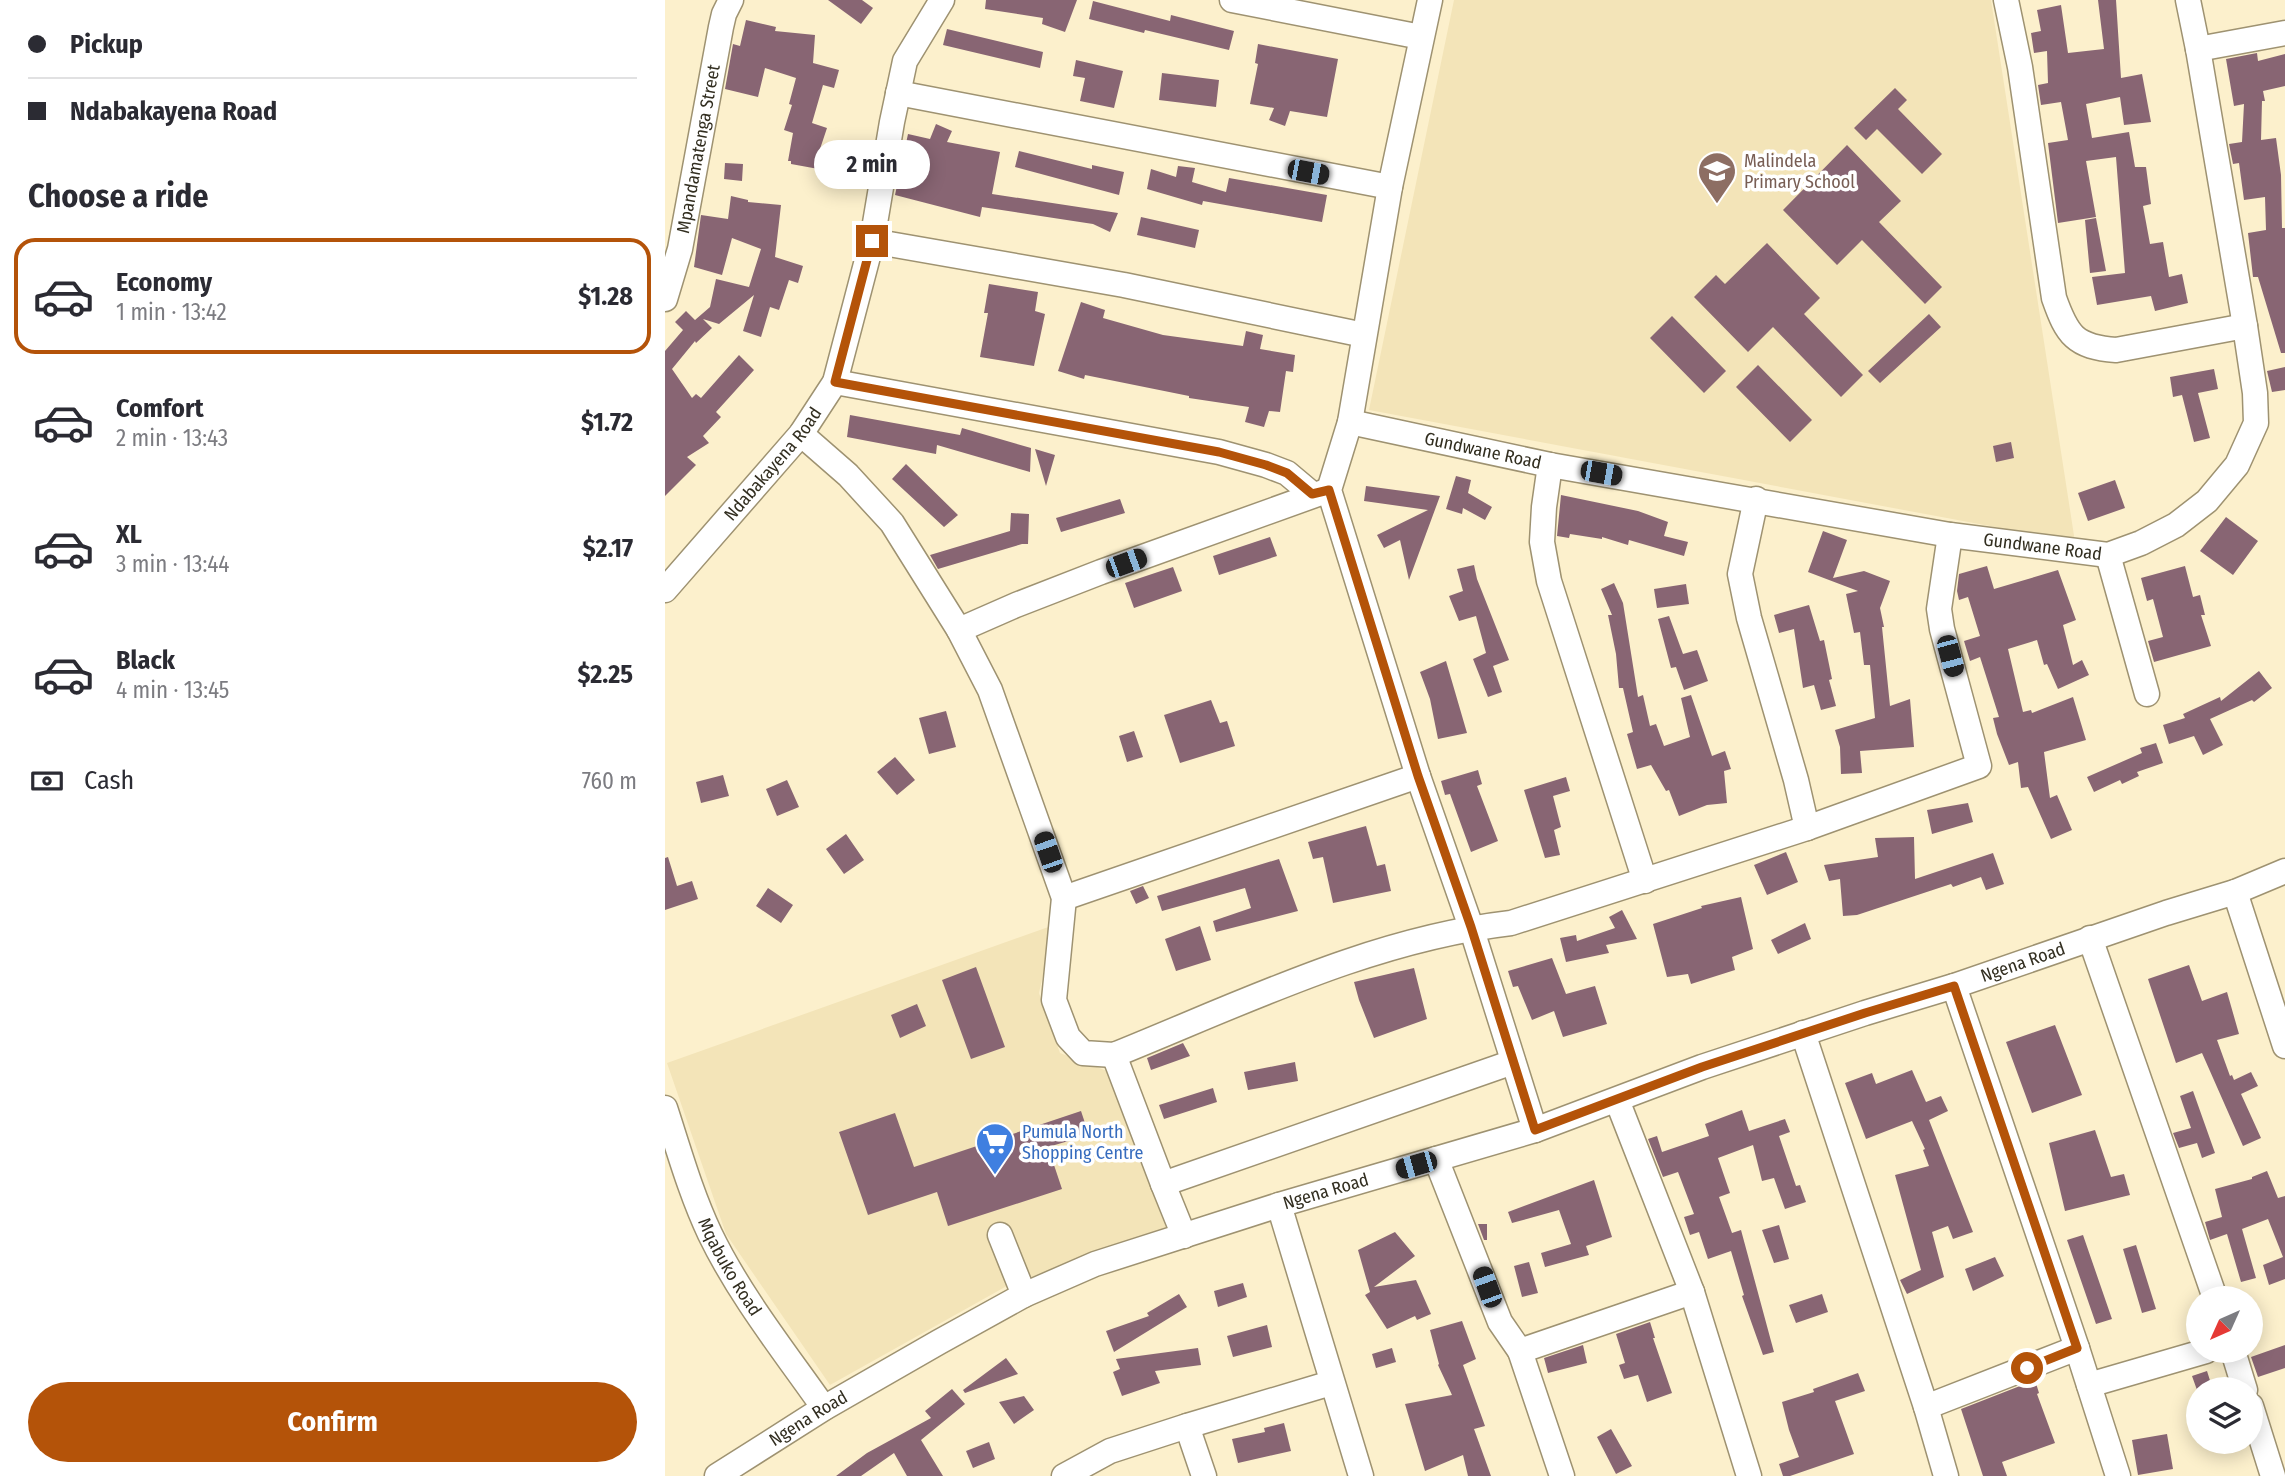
<!DOCTYPE html>
<meta charset="utf-8">
<style>
body{margin:0;font-family:"Fira Sans Condensed",sans-serif;background:#f7f7f7;color:#2b2b33;height:100vh;display:flex;flex-direction:column;font-size:26px;white-space:nowrap}
*{box-sizing:border-box;margin:0}
p{font-size:23px;color:#7c7c81}
.icon{flex:none;width:38px;height:38px;fill:none;stroke:currentColor;stroke-width:2;stroke-linecap:round;stroke-linejoin:round}
.map{position:relative;flex:1;overflow:hidden}
.panel{display:flex;flex-direction:column;background:#fff;width:665px}
.panel>*{flex:none}
.guide{display:grid;align-content:center;height:154px;padding:0 28px;background:#fff}
.needle{width:46px;rotate:225deg}
.buttons{position:absolute;left:1521px;top:1286px;display:grid;gap:14px}
.buttons a{display:grid;place-items:center;width:77px;height:77px;border-radius:50%;background:#fff;box-shadow:0 4px 18px #0003;font-size:35px}
.end{position:absolute;width:32px;height:32px;margin:-16px;border:9px solid #b45309;background:#fff;box-shadow:0 0 0 4px #fff}
.from{border-radius:50%}
.bubble{position:absolute;height:49px;border-radius:24px;background:#fff;box-shadow:0 4px 18px #0003;font-size:23px;font-weight:700;line-height:49px;text-align:center}
.car{position:absolute;width:21px;height:42px;margin:-21px -10px;border-radius:9px;box-shadow:0 0 5px 2px #0007;background:linear-gradient(#222 24%,#8ab4d8 0 40%,#222 0 76%,#8ab4d8 0 86%,#222 0)}
.guide b{display:flex;align-items:center;gap:24px;height:66px;font-size:26px}
.guide b+b{border-top:2px solid #e1e1e2}
.guide i{width:18px;height:18px;background:#2b2b33}
ul{padding:0;list-style:none}
li{display:flex;align-items:center;gap:21px;height:116px;margin:0 14px 10px;padding:0 14px;border:4px solid transparent;border-radius:21px}
li div{flex:1}
li b{display:block;font-size:26px}
li em{font-style:normal;font-weight:700}
li.active{border-color:#b45309}
li>.icon{width:63px;height:63px;stroke-width:1.5}
h2{padding:0 28px;font-size:32px;line-height:84px}
.pay{display:flex;align-items:center;gap:18px;height:77px;padding:0 28px;font-size:26px}
.pay p{margin-inline-start:auto}
.button{display:flex;gap:14px;margin-top:auto;padding:14px 28px}
.button a{flex:1;height:80px;border-radius:42px;background:#b45309;color:#fff;font-size:28px;font-weight:700;line-height:80px;text-align:center}
main{display:flex;flex:1;min-height:0}
.map>svg:first-child{display:block}
.built{fill:#f3e4b8}
.building{fill:#886573}
.lines{fill:none;stroke-linecap:round;stroke-linejoin:round}
.minor-casing{stroke:#9e9271;stroke-width:27}
.minor{stroke:#fff;stroke-width:24}
.route{stroke:#b45309;stroke-width:9}
.labels{text-anchor:middle;dominant-baseline:central;stroke-width:7;stroke-linejoin:round;paint-order:stroke}
.street-label{font-size:18px;fill:#322e20;stroke:#fff}
.education-label{font-size:18px;fill:#785e54;stroke:#fff;text-anchor:start}
.shop-label{font-size:18px;fill:#366cbe;stroke:#fff;text-anchor:start}
</style>
<main>
<section class="panel">
<div class="guide">
<b><i class="from"></i>Pickup</b>
<b><i></i>Ndabakayena Road</b>
</div>
<h2>Choose a ride</h2>
<ul>
<li class="active"><svg class="icon" aria-label="car" viewBox="0 0 24 24"><path d="M5 17H2v-5l4-1 3-4h7l3 4 3 1v5h-3M9 17h6M6 11h13"/><circle cx="7" cy="17" r="2"/><circle cx="17" cy="17" r="2"/></svg><div><b>Economy</b><p>1 min · 13:42</p></div><em>$1.28</em></li>
<li><svg class="icon" aria-label="car" viewBox="0 0 24 24"><path d="M5 17H2v-5l4-1 3-4h7l3 4 3 1v5h-3M9 17h6M6 11h13"/><circle cx="7" cy="17" r="2"/><circle cx="17" cy="17" r="2"/></svg><div><b>Comfort</b><p>2 min · 13:43</p></div><em>$1.72</em></li>
<li><svg class="icon" aria-label="car" viewBox="0 0 24 24"><path d="M5 17H2v-5l4-1 3-4h7l3 4 3 1v5h-3M9 17h6M6 11h13"/><circle cx="7" cy="17" r="2"/><circle cx="17" cy="17" r="2"/></svg><div><b>XL</b><p>3 min · 13:44</p></div><em>$2.17</em></li>
<li><svg class="icon" aria-label="car" viewBox="0 0 24 24"><path d="M5 17H2v-5l4-1 3-4h7l3 4 3 1v5h-3M9 17h6M6 11h13"/><circle cx="7" cy="17" r="2"/><circle cx="17" cy="17" r="2"/></svg><div><b>Black</b><p>4 min · 13:45</p></div><em>$2.25</em></li>
</ul>
<div class="pay"><svg class="icon" aria-label="cash" viewBox="0 0 24 24"><path d="M3 7h18v10H3z"/><circle cx="12" cy="12" r="2"/></svg>Cash<p>760 m</p></div>
<div class="button"><a>Confirm</a></div>
</section>
<div class="map">
<svg width="1620" height="1476" viewBox="0 0 1620 1476">
<rect width="100%" height="100%" fill="#fcf0cc"/>
<path class="built" d="M789,0H1326L1410,542L704,410Z
M389,925L374,993L395,1053L442,1071L501,1228L340,1287L165,1385L61,1234L2,1063Z"/>
<path class="building" d="M163,0H197L208,8L196,24Z
M321,0H412L400,32L377,24L378,18L320,9Z
M1433,0H1451L1456,78L1477,74L1486,122L1459,125L1455,97L1421,104L1427,138L1464,132L1470,167H1481L1486,204L1478,206L1485,244L1498,242L1504,277L1517,274L1523,303L1490,311L1486,296L1432,305L1427,277L1460,273L1451,157L1421,161L1431,217L1393,223L1383,143L1403,140L1396,102L1376,105L1373,85L1383,83L1382,51L1369,53L1366,33L1376,31L1372,10L1396,5L1403,53L1439,49Z
M428,1L505,21L506,15L569,31L564,50L480,30L479,33L424,19Z
M81,20L111,27L110,31L150,35L148,63L174,70L169,88L158,85L147,123L162,128L154,152L172,155L170,172L126,164V161H123L128,133L119,130L127,105L124,104L131,78L100,68L93,97L60,89L68,44L75,46Z
M282,29L378,52L375,68L278,45Z
M593,44L673,59L662,117L625,111L620,126L604,120L609,108L585,104L593,64L590,63Z
M1592,53L1593,61L1620,54V86L1598,91L1600,101H1597L1596,140L1611,138L1616,175L1617,228H1620V353H1616L1593,277H1588L1583,233L1601,230L1600,197L1579,200L1574,163L1568,164L1564,144L1577,142L1579,104L1569,106L1561,59Z
M411,60L458,71L449,108L415,101L420,78L408,76Z
M497,73L554,80L551,107L494,100Z
M1230,88L1242,100L1233,109L1277,154L1257,174L1212,129L1201,140L1189,128Z
M271,124L287,131L282,142L335,152L327,194L453,213L445,232L428,224L317,207L315,217L230,195L243,134L265,139Z
M1182,145L1236,201L1214,222L1277,287L1260,304L1197,240L1172,265L1118,210Z
M354,151L427,169V165L459,172L454,195L350,167Z
M60,163L78,164L77,181L59,179Z
M513,166L530,168L527,182L561,192L564,178L662,195L657,222L538,201L537,205L482,189L486,169L511,177Z
M66,196L83,200V202L116,205L110,257L138,266L133,283L124,280L114,310L105,307L96,337L78,331L89,295L54,324L38,319L47,328L31,343L30,341L7,369L27,398L31,394L36,398L74,355L89,370L51,412L56,417L38,436L44,443L22,457L31,465L0,496V351L18,330L10,322L21,311L30,320L45,307L51,279L84,287L96,249L67,238L57,275L29,267L36,215L63,219Z
M476,217L534,230L530,248L472,235Z
M1431,218L1441,271L1425,273L1420,220Z
M1102,243L1155,298L1139,314L1198,375L1176,397L1108,327L1083,352L1029,297L1051,275L1060,284Z
M324,284L373,292L370,311L380,314L369,366L315,357L323,313H319Z
M416,302L440,310L438,318L498,335L578,346L581,331L598,335L595,349L630,355L628,372L621,371L615,412L604,411L599,427L580,422L584,407L524,398V396L420,375L419,379L393,371Z
M1264,314L1276,327L1215,383L1203,371Z
M1007,316L1061,371L1039,393L985,338Z
M1093,365L1147,420L1125,442L1071,387Z
M1620,367V390L1607,392L1602,371Z
M1549,369L1553,389L1533,393L1545,438L1529,442L1517,395L1508,397L1505,377Z
M185,415L295,435L297,428L366,448L365,472L272,445L271,454L182,437Z
M1346,442L1349,458L1331,462L1328,446Z
M370,449L390,455L381,486Z
M241,464L293,515L279,527L227,479Z
M791,476L806,480L803,493L827,507L820,520L798,508L797,514L781,509Z
M1450,480L1460,508L1423,521L1413,493Z
M701,486L775,496L744,580L735,540L719,548L712,535L763,510L699,501Z
M896,495L973,511L1003,522L999,536L1023,542L1019,556L964,540L963,545L937,537V539L905,534L904,538L892,536Z
M455,499L460,513L396,532L391,518Z
M346,513L364,514L363,544H357L273,569L265,555L345,531Z
M1561,517L1593,541L1568,575L1535,551Z
M1158,531L1182,540L1168,578L1199,571L1225,581L1215,608L1219,627H1217L1225,706L1245,699L1249,747L1195,751L1197,773L1176,774L1175,747L1170,730L1210,718L1205,665H1199L1195,632L1189,633L1181,594L1193,591L1143,572Z
M605,537L612,556L554,575L548,556Z
M809,565L812,579L844,660L828,666L837,692L823,697L808,659L821,653L811,616L794,621L784,596L798,591L792,569Z
M1322,566L1329,589L1393,570L1411,620L1398,625L1408,665L1417,660L1424,675L1393,689L1382,664L1379,665L1372,640L1343,649L1358,712L1366,710L1367,713L1408,697L1421,740L1379,752L1385,798L1392,795L1407,830L1386,839L1363,787L1356,788L1353,762L1344,765L1332,734L1328,718L1334,717L1315,657L1305,661L1299,641L1315,636L1303,597L1294,600L1292,591L1294,574Z
M1520,566L1528,597L1535,595L1540,615H1536L1546,646L1489,662L1483,641L1498,637L1488,599L1482,601L1476,578Z
M508,567L517,591L469,608L460,583Z
M949,583L958,603L973,697L978,695L985,726L991,724L999,746L1025,737L1016,698L1026,695L1047,756L1060,751L1066,769L1059,771L1062,803L1042,805L1014,816L1004,790L1001,791L986,765L972,769L962,734L968,732L958,688H954L951,654L943,615H947L936,589Z
M1021,584L1024,604L992,608L989,589Z
M1144,605L1155,641L1159,640L1167,679L1164,680L1171,706L1156,710L1149,685L1138,688L1129,629L1114,633L1109,615Z
M1004,616L1018,654L1032,650L1043,681L1019,690L1011,667L1006,668L993,619Z
M781,661L802,733L773,739L765,699L755,672Z
M1594,671L1607,688L1589,702L1587,700L1545,719L1558,745L1538,755L1529,736L1504,744L1498,725L1520,718L1518,714L1555,697L1556,701Z
M546,700L555,723L562,721L570,746L515,763L499,715Z
M281,711L291,747L264,754L254,718Z
M469,731L478,757L462,762L454,736Z
M1491,743L1498,763L1472,772L1474,776L1457,784L1455,780L1429,792L1422,777L1477,753L1475,748Z
M230,757L250,780L232,795L212,772Z
M813,770L817,784L812,786L833,841L806,852L785,794L780,795L776,781Z
M58,775L64,796L36,803L31,782Z
M901,777L905,791L888,796L896,827L889,830L895,855L880,858L859,790Z
M122,780L134,807L112,816L101,789Z
M1303,803L1308,822L1267,834L1262,810Z
M701,826L712,866L720,864L726,891L668,903L658,857L648,859L643,842Z
M181,834L199,860L179,874L161,849Z
M1249,837L1250,879L1328,853L1339,884L1321,890L1316,877L1288,887L1286,884L1192,915L1178,916L1175,879L1164,881L1159,865L1213,857L1210,838Z
M1121,852L1133,882L1102,895L1089,865Z
M3,857L12,886L27,881L33,899L0,910V858Z
M614,859L633,911L551,932L548,921L586,908L580,888L497,911L492,896Z
M478,886L484,898L471,904L465,891Z
M103,888L128,905L116,923L91,906Z
M1076,897L1088,949L1067,957L1070,970L1026,984L1023,974L1002,977L988,924L1037,908L1036,906Z
M957,910L972,939L941,945L944,953L901,962L895,938L911,935L912,941L950,928L944,917Z
M1140,923L1146,939L1113,954L1106,940Z
M535,926L546,960L511,971L500,939Z
M887,958L901,994L930,986L942,1024L898,1037L889,1011L867,1020L853,986L848,987L843,971Z
M1524,965L1537,1001L1562,992L1574,1034L1552,1040L1565,1076L1567,1075L1569,1080L1586,1072L1593,1086L1576,1094L1596,1138L1578,1146L1537,1053L1511,1063L1483,979Z
M311,967L340,1047L306,1059L277,980Z
M749,968L762,1019L709,1038L694,1000L689,982Z
M252,1004L261,1026L235,1038L226,1015Z
M1390,1025L1417,1095L1367,1113L1341,1042Z
M518,1043L525,1056L486,1070L482,1058Z
M630,1062L633,1081L583,1090L579,1072Z
M1247,1070L1261,1102L1276,1096L1283,1111L1264,1120L1308,1232L1288,1239L1283,1226L1267,1232L1279,1277L1242,1294L1235,1280L1256,1270L1230,1175L1264,1166L1258,1150L1260,1149L1247,1121L1201,1139L1180,1083L1207,1073L1211,1084Z
M548,1088L552,1102L499,1119L494,1105Z
M1528,1091L1550,1153L1537,1158L1532,1143L1514,1148L1508,1133L1526,1128L1515,1096Z
M1077,1110L1084,1131L1120,1119L1125,1132L1114,1136L1131,1186L1135,1185L1141,1202L1120,1209L1109,1178L1097,1181L1088,1145L1053,1158L1065,1193L1054,1197L1067,1233L1076,1230L1109,1352L1098,1355L1077,1296L1079,1295L1066,1251L1043,1259L1034,1232L1025,1235L1019,1217L1029,1214L1013,1172L998,1177L983,1139L992,1136L997,1152L1044,1136L1040,1124Z
M416,1111L424,1135L383,1147L397,1189L283,1226L272,1192L203,1215L174,1132L230,1113L249,1167Z
M1430,1130L1446,1177L1459,1174L1465,1195L1400,1211L1384,1143Z
M1602,1171L1613,1198L1620,1196V1279L1604,1285L1598,1265L1618,1257L1603,1219L1577,1229L1591,1278L1576,1282L1562,1234L1545,1240L1540,1222L1557,1217L1550,1189L1587,1179V1177Z
M929,1180L947,1237L921,1246L924,1255L880,1267L876,1253L906,1244L894,1210L847,1223L843,1212Z
M813,1224H822V1240H819Z
M1114,1225L1124,1259L1109,1263L1097,1230Z
M730,1232L750,1256L709,1287L751,1280L766,1314L752,1320L750,1316L722,1329L700,1295L705,1292L693,1250Z
M1418,1235L1447,1319L1431,1324L1402,1240Z
M1471,1245L1491,1309L1477,1313L1458,1249Z
M1330,1257L1339,1276L1308,1291L1300,1269Z
M864,1262L873,1293L857,1297L849,1266Z
M578,1283L582,1297L553,1307L549,1291Z
M514,1294L522,1307L449,1352L441,1331L484,1316L482,1313Z
M1157,1294L1163,1312L1131,1323L1124,1305Z
M797,1321L811,1359L798,1365L820,1426L809,1429L826,1476H803L798,1455L760,1471L740,1404L787,1395L773,1365L774,1364L765,1330Z
M985,1322L990,1338H988L1007,1393L982,1402L973,1375L959,1379L954,1365L960,1363L951,1334Z
M602,1325L607,1347L568,1357L562,1336Z
M918,1345L922,1363L883,1373L879,1358Z
M1620,1345V1368L1593,1377L1586,1357Z
M533,1348L536,1365L490,1371L495,1383L457,1396L448,1372L455,1369L451,1359Z
M727,1348L731,1362L711,1368L707,1354Z
M341,1358L353,1374L300,1393L298,1390Z
M1542,1371L1548,1390H1532L1527,1376Z
M1193,1373L1200,1391L1170,1401L1189,1454L1125,1476H1118L1114,1464L1134,1457L1124,1430L1117,1402L1149,1392L1148,1389Z
M1370,1380L1374,1393L1372,1394L1390,1443L1337,1462L1342,1476H1318L1296,1409Z
M287,1389L300,1404L256,1440L278,1476H242L229,1453L196,1476H171L202,1453L266,1418L260,1411Z
M359,1396L369,1410L349,1424L334,1402Z
M619,1423L626,1451L573,1463L567,1439L600,1432L599,1428Z
M946,1429L967,1466L951,1474L932,1437Z
M1502,1434L1508,1469L1473,1475L1467,1440Z
M324,1442L330,1459L308,1468L301,1451Z"/>
<g class="lines">
<defs>
<g id="minor">
<path d="M567,0L756,37"/>
<path d="M765,0L725,187L685,422L664,490L753,776L806,927L870,1130"/>
<path d="M1341,0L1355,67L1389,298C1402,335 1410,347 1451,350L1580,326"/>
<path d="M1533,49L1620,33"/>
<path d="M233,93L725,187"/>
<path d="M207,241L459,285L699,335"/>
<path id="s1" d="M0,299L15,249L56,27L59,14L66,0"/>
<path d="M170,382L554,452L601,465L622,473L647,494"/>
<path id="s2" d="M685,422L885,465L1285,535L1443,555L1476,543L1511,525L1542,501L1572,465L1591,423L1590,393L1580,326L1533,49L1523,0"/>
<path d="M136,434L183,475L227,523L294,630L351,605L436,572L664,490"/>
<path d="M885,465L879,507L877,542L884,581L980,881"/>
<path d="M1091,499L1075,574L1084,618L1131,780L1142,828"/>
<path d="M1443,555L1482,694"/>
<path id="s3" d="M0,590L136,434L170,382L207,241L227,122L240,61L277,0"/>
<path d="M294,630L325,690L399,898L389,1000L403,1037L418,1053L449,1055C578,1003 707,939 846,923L1142,828L1314,766L1277,629L1274,609L1285,535"/>
<path d="M1570,892L1620,1046"/>
<path d="M399,898L753,776"/>
<path d="M1425,938L1550,1298"/>
<path d="M1289,986L1412,1348L1453,1476"/>
<path d="M1138,1033L1261,1407L1281,1476"/>
<path d="M449,1055L498,1184L848,1062"/>
<path d="M952,1100L1027,1292L1084,1476"/>
<path id="s4" d="M0,1108C14,1151 26,1194 45,1234C75,1296 119,1351 159,1408"/>
<path d="M771,1159L835,1322L855,1351"/>
<path d="M498,1184L519,1236"/>
<path d="M614,1205L696,1476"/>
<path d="M335,1235L359,1295"/>
<path d="M1568,1351L1580,1390"/>
<path d="M1424,1385L1541,1351"/>
<path d="M1586,1406L1608,1476"/>
<path d="M1261,1407L1412,1348"/>
<path d="M522,1426L539,1476"/>
<path id="s5" d="M52,1476L159,1408L274,1342L359,1295L430,1264L614,1205L870,1130L1037,1067L1200,1013L1289,986L1501,913L1570,892L1620,871"/>
<path d="M399,1476L445,1451L522,1426L666,1383"/>
<path d="M897,1476L855,1351L1027,1292"/>
</g>
</defs>
<use href="#minor" class="minor-casing"/>
<use href="#minor" class="minor"/>
</g>
<g class="lines">
<path class="route" d="M207,241L170,382L554,452L601,465L622,473L647,494L664,490L753,776L806,927L870,1130L1037,1067L1200,1013L1289,986L1412,1348L1362,1368"/>
</g>
<defs>
<symbol id="school-pin" viewBox="-11 -11 22 30"><path d="M0 17L-7.5 6A9.5 9.5 0 1 1 7.5 6Z" fill="#8d6e63" stroke="#fff"/><path d="M0-5L7-2L0 1L-7-2ZM-4 1L0 2.5L4 1V4Q0 6-4 4Z" fill="#fff"/></symbol>
<symbol id="supermarket-pin" viewBox="-11 -11 22 30"><path d="M0 17L-7.5 6A9.5 9.5 0 1 1 7.5 6Z" fill="#3f7fe0" stroke="#fff"/><path d="M-6-5.5h2.5l.6 2H6L4.5 2H-2.5L-4.4-4H-6ZM-1.5 3.2a1.3 1.3 0 1 0 .1 0ZM3 3.2a1.3 1.3 0 1 0 .1 0Z" fill="#fff"/></symbol>
</defs>
<g fill-rule="evenodd">
<use href="#school-pin" x="1030" y="149" width="44" height="60"/>
<use href="#supermarket-pin" x="308" y="1120" width="44" height="60"/>
</g>
<g class="labels">
<g class="street-label">
<text stroke="none"><textPath href="#s1" startOffset="154">Mpandamatenga Street</textPath></text>
<text stroke="none"><textPath href="#s2" startOffset="136">Gundwane Road</textPath></text>
<text stroke="none"><textPath href="#s3" startOffset="166">Ndabakayena Road</textPath></text>
<text stroke="none"><textPath href="#s2" startOffset="704">Gundwane Road</textPath></text>
<text stroke="none"><textPath href="#s5" startOffset="1410">Ngena Road</textPath></text>
<text stroke="none"><textPath href="#s5" startOffset="676">Ngena Road</textPath></text>
<text stroke="none"><textPath href="#s4" startOffset="172">Mqabuko Road</textPath></text>
<text stroke="none"><textPath href="#s5" startOffset="108">Ngena Road</textPath></text>
</g>
<g class="education-label">
<text x="1079" y="161">Malindela<tspan x="1079" dy="21">Primary School</tspan></text>
</g>
<g class="shop-label">
<text x="357" y="1132">Pumula North<tspan x="357" dy="21">Shopping Centre</tspan></text>
</g>
</g>
</svg>
<div class="buttons">
<a><svg class="needle" viewBox="-14 -14 28 28"><path d="M0-13l5 13h-10z" fill="#e53935"/><path d="M0 13l5-13h-10z" fill="#7c7c81"/></svg></a>
<a><svg class="icon" aria-label="layers" viewBox="0 0 24 24"><path d="M12 4l9 5-9 5-9-5zM3 14l9 5 9-5"/></svg></a>
</div>
<i class="end from" style="left:1362px;top:1368px"></i>
<i class="end" style="left:207px;top:241px"></i>
<div class="bubble" style="left:149px;top:140px;width:116px">2 min</div>
<i class="car" style="left:643px;top:172px;rotate:101deg"></i>
<i class="car" style="left:936px;top:473px;rotate:100deg"></i>
<i class="car" style="left:461px;top:563px;rotate:70deg"></i>
<i class="car" style="left:1285px;top:656px;rotate:165deg"></i>
<i class="car" style="left:383px;top:852px;rotate:341deg"></i>
<i class="car" style="left:751px;top:1165px;rotate:254deg"></i>
<i class="car" style="left:822px;top:1287px;rotate:340deg"></i>
</div>
</main>
